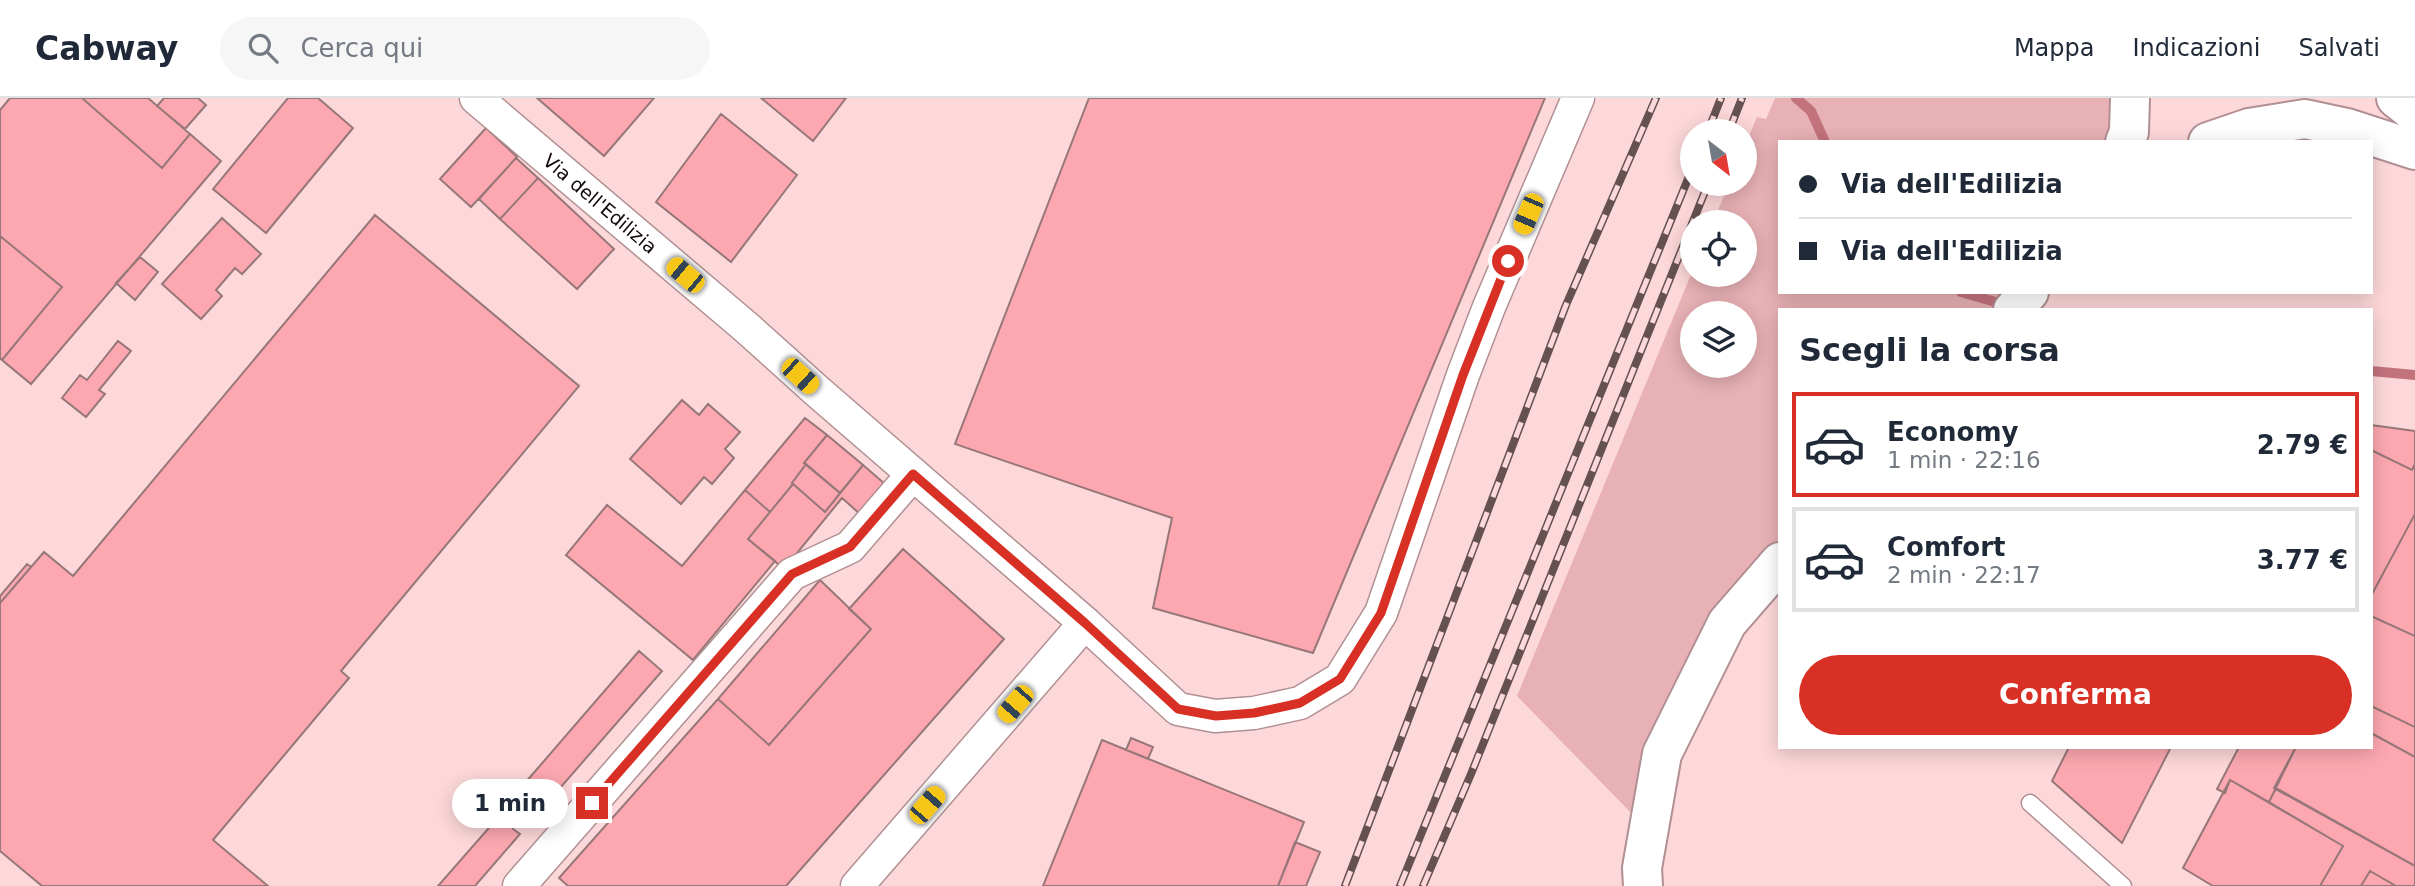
<!DOCTYPE html>
<html lang="it">
<meta charset="utf-8">
<style>
body{margin:0;font-family:"DejaVu Sans",sans-serif;background:#f6f6f7;color:#1f2937;height:100vh;display:flex;flex-direction:column;font-size:26px;white-space:nowrap}
*{box-sizing:border-box;margin:0}
p{font-size:23px;color:#747a83}
.icon{flex:none;width:38px;height:38px;fill:none;stroke:currentColor;stroke-width:2;stroke-linecap:round;stroke-linejoin:round}
.map{position:relative;flex:1;overflow:hidden}
.panel{position:absolute;left:1778px;top:210px;width:595px;height:441px;display:flex;flex-direction:column;background:#fff;border-radius:0px;box-shadow:0 4px 18px #0003}
.panel>*{flex:none}
.guide{position:absolute;left:1778px;top:42px;width:595px;height:154px;border-radius:0px;box-shadow:0 4px 18px #0003;display:grid;align-content:center;height:154px;padding:0 21px;background:#fff}
.needle{width:46px;rotate:149deg}
.controls{position:absolute;left:1680px;top:21px;display:grid;gap:14px}
.controls a{display:grid;place-items:center;width:77px;height:77px;border-radius:50%;background:#fff;box-shadow:0 4px 18px #0003;font-size:35px}
.end{position:absolute;width:32px;height:32px;margin:-16px;border:9px solid #d93025;background:#fff;box-shadow:0 0 0 4px #fff}
.from{border-radius:50%}
.bubble{position:absolute;height:49px;border-radius:24px;background:#fff;box-shadow:0 4px 18px #0003;font-size:23px;font-weight:800;line-height:49px;text-align:center}
.car{position:absolute;width:21px;height:42px;margin:-21px -10px;border-radius:9px;box-shadow:0 0 5px 2px #0007;background:linear-gradient(#f5c518 24%,#345 0 40%,#f5c518 0 76%,#345 0 86%,#f5c518 0)}
.guide b{display:flex;align-items:center;gap:24px;height:66px;font-size:26px}
.guide b+b{border-top:2px solid #e0e1e3}
.guide i{width:18px;height:18px;background:#1f2937}
ul{padding:0;list-style:none}
li{display:flex;align-items:center;gap:21px;height:105px;margin:0 14px 10px;padding:0 7px;border:4px solid #e0e1e3;border-radius:0px}
li div{flex:1}
li b{display:block;font-size:26px}
li em{font-style:normal;font-weight:800}
li.selected{border-color:#d93025}
li>.icon{width:63px;height:63px;stroke-width:1.5}
h2{padding:0 21px;font-size:32px;line-height:84px}
.primary-button{display:flex;gap:14px;margin-top:auto;padding:14px 21px}
.primary-button a{flex:1;height:80px;border-radius:42px;background:#d93025;color:#fff;font-size:28px;font-weight:800;line-height:80px;text-align:center}
header{display:flex;align-items:center;gap:42px;box-sizing:border-box;height:98px;padding:0 35px;background:#fff;border-bottom:2px solid #e0e1e3}
header strong{font-size:33px}
nav{display:flex;gap:38px;margin-inline-start:auto;font-size:24px}
.search{width:490px;height:63px;background:#f6f6f7;display:flex;align-items:center;gap:18px;box-sizing:border-box;padding:0 24px;border-radius:38px;color:#747a83;font-size:26px}
.map>svg:first-child{display:block}
.green{fill:#e8b1b5;fill-rule:evenodd}
.lines{fill:none;stroke-linecap:round;stroke-linejoin:round}
.stream{stroke:#c3737c;stroke-width:10}
.building{fill:#fda8b0;stroke:#977779;stroke-width:2}
.service-casing{stroke:#b18f92;stroke-width:19}
.minor-casing{stroke:#b18f92;stroke-width:35}
.trunk-casing{stroke:#b18f92;stroke-width:42}
.service{stroke:#fff;stroke-width:16}
.minor{stroke:#fff;stroke-width:32}
.trunk{stroke:#fff;stroke-width:38}
.rail-casing{stroke:#655152;stroke-width:8}
.rail{stroke:#fdd8da;stroke-width:5;stroke-dasharray:16;stroke-linecap:butt}
.route{stroke:#d93025;stroke-width:9}
.labels{text-anchor:middle;dominant-baseline:central;stroke-width:6;stroke-linejoin:round;paint-order:stroke}
.street-label{font-size:19px;fill:#14090a;stroke:#fdd8da}
</style>
<header>
<strong>Cabway</strong>
<div class="search"><svg class="icon" aria-label="search" viewBox="0 0 24 24"><circle cx="10" cy="10" r="6"/><path d="M15 15l6 6"/></svg>Cerca qui</div>
<nav><a>Mappa</a><a>Indicazioni</a><a>Salvati</a></nav>
</header>
<div class="map">
<svg width="2415" height="788" viewBox="0 0 2415 788">
<rect width="100%" height="100%" fill="#fdd8da"/>
<path class="green" d="M1775,0H2124L2116,44H1780V194H2015L1999,212H1780V447L1639,723L1517,598L1692,174V177H1745V124H1713L1729,86H1745V47L1757,19L1766,21ZM1692,215H1745V268H1692Z"/>
<g class="lines">
<path class="stream" d="M1796,0L1811,13L1825,44
M1961,194L2009,208
M2371,273L2415,277"/>
</g>
<path class="building" d="M10,0H82L162,70L190,36L221,63L31,286L2,262L62,189L0,138V12Z
M82,0H148L190,36L162,70Z
M164,0H198L206,7L185,31L157,8Z
M288,0H318L353,30L266,135L213,91Z
M537,0H654L604,58Z
M761,0H846L813,43Z
M1089,0H1545L1313,555L1153,510L1172,420L955,346Z
M721,16L797,77L731,164L656,104Z
M486,30L517,59L471,109L440,81Z
M516,60L538,80L500,121L479,101Z
M538,80L614,151L577,191L500,121Z
M375,117L579,288L341,573L349,580L213,742L268,788H42L0,753V505L44,454L73,478Z
M222,120L261,156L242,176L235,170L216,192L222,198L201,221L162,186Z
M0,138L62,189L2,262L0,260Z
M140,159L158,174L135,202L116,185Z
M118,243L131,253L99,292L105,296L86,319L62,300L80,277L87,282Z
M682,302L699,317L708,306L740,334L725,351L734,360L712,386L704,379L681,406L630,361Z
M805,320L827,337L804,365L806,366L792,385L793,386L770,414L745,392Z
M2371,327L2415,333V366L2412,372L2371,352Z
M827,337L863,367L840,395L804,365Z
M2371,352L2412,372L2415,366V416L2371,498Z
M806,366L840,395L825,414L792,385Z
M863,367L885,386L860,416L842,400L784,471L748,441L793,386L825,414Z
M745,392L770,414L748,441L775,463L693,562L566,457L607,407L682,468Z
M2415,416V538L2371,518V498Z
M903,451L1004,541L786,788H568L559,780L718,601L769,647L871,531L849,511Z
M27,466L31,469L0,505V498Z
M820,482L871,531L769,647L718,601Z
M2371,518L2415,538V629L2371,608Z
M639,553L662,573L533,721L522,712L537,695L525,685Z
M2371,608L2415,629V659L2371,635Z
M2371,635L2415,659V768L2274,690L2296,649H2371Z
M1131,640L1153,649L1148,661L1126,652Z
M1102,642L1304,724L1278,788H1043Z
M2069,649H2171L2122,745L2052,683Z
M2239,649H2296L2269,704L2230,682L2225,695L2217,691Z
M2230,682L2343,748L2320,788H2213L2183,770Z
M2276,690L2415,768V788H2396L2370,773L2361,788H2320L2343,748L2269,704Z
M502,715L515,726L513,731L520,736L475,788H438Z
M1295,744L1320,754L1306,788H1278Z
M2370,773L2396,788H2361Z"/>
<g class="lines">
<defs>
<path id="service" d="M2030,705L2123,788"/>
<g id="minor">
<path id="s1" d="M476,0L747,230L817,293L1085,525L1178,611L1215,618L1254,615L1300,605L1340,581L1381,515L1463,277L1489,209L1578,0"/>
<path d="M519,788L792,476L850,449L913,376"/>
<path d="M857,788L1085,525"/>
</g>
<path id="trunk" d="M2396,0L2415,15
M2125,44L2129,34L2130,0
M2208,44L2249,30L2305,21L2347,30L2415,52
M2013,212L2029,194
M1643,788L1642,770L1662,656L1727,525L1780,464"/>
</defs>
<use href="#service" class="service-casing"/>
<use href="#minor" class="minor-casing"/>
<use href="#trunk" class="trunk-casing"/>
<use href="#service" class="service"/>
<use href="#minor" class="minor"/>
<use href="#trunk" class="trunk"/>
<defs>
<path id="rail" d="M1708,33L1721,0
M1729,33L1742,0
M1345,788L1566,207L1656,0
M1400,788L1692,71
M1423,788L1471,676L1708,86"/>
</defs>
<use href="#rail" class="rail-casing"/>
<use href="#rail" class="rail"/>
</g>
<g class="lines">
<path class="route" d="M592,705L792,476L850,449L913,376L1085,525L1178,611L1216,618L1254,615L1300,605L1340,581L1381,515L1463,277L1508,163"/>
</g>
<g class="labels">
<g class="street-label">
<text stroke="none"><textPath href="#s1" startOffset="163">Via dell'Edilizia</textPath></text>
</g>
</g>
</svg>
<div class="controls">
<a><svg class="needle" viewBox="-14 -14 28 28"><path d="M0-13l5 13h-10z" fill="#e53935"/><path d="M0 13l5-13h-10z" fill="#747a83"/></svg></a>
<a><svg class="icon" aria-label="locate" viewBox="0 0 24 24"><circle cx="12" cy="12" r="6"/><path d="M12 2v4M12 18v4M2 12h4M18 12h4"/></svg></a>
<a><svg class="icon" aria-label="layers" viewBox="0 0 24 24"><path d="M12 4l9 5-9 5-9-5zM3 14l9 5 9-5"/></svg></a>
</div>
<i class="end from" style="left:1508px;top:163px"></i>
<i class="end" style="left:592px;top:705px"></i>
<div class="bubble" style="left:452px;top:681px;width:116px">1 min</div>
<i class="car" style="left:1528px;top:116px;rotate:203deg"></i>
<i class="car" style="left:685px;top:177px;rotate:310deg"></i>
<i class="car" style="left:800px;top:278px;rotate:132deg"></i>
<i class="car" style="left:1015px;top:606px;rotate:221deg"></i>
<i class="car" style="left:927px;top:707px;rotate:41deg"></i>
<div class="guide">
<b><i class="from"></i>Via dell'Edilizia</b>
<b><i></i>Via dell'Edilizia</b>
</div>
<section class="panel">
<h2>Scegli la corsa</h2>
<ul>
<li class="selected"><svg class="icon" aria-label="car" viewBox="0 0 24 24"><path d="M5 17H2v-5l4-1 3-4h7l3 4 3 1v5h-3M9 17h6M6 11h13"/><circle cx="7" cy="17" r="2"/><circle cx="17" cy="17" r="2"/></svg><div><b>Economy</b><p>1 min · 22:16</p></div><em>2.79 €</em></li>
<li><svg class="icon" aria-label="car" viewBox="0 0 24 24"><path d="M5 17H2v-5l4-1 3-4h7l3 4 3 1v5h-3M9 17h6M6 11h13"/><circle cx="7" cy="17" r="2"/><circle cx="17" cy="17" r="2"/></svg><div><b>Comfort</b><p>2 min · 22:17</p></div><em>3.77 €</em></li>
</ul>
<div class="primary-button"><a>Conferma</a></div>
</section>
</div>
